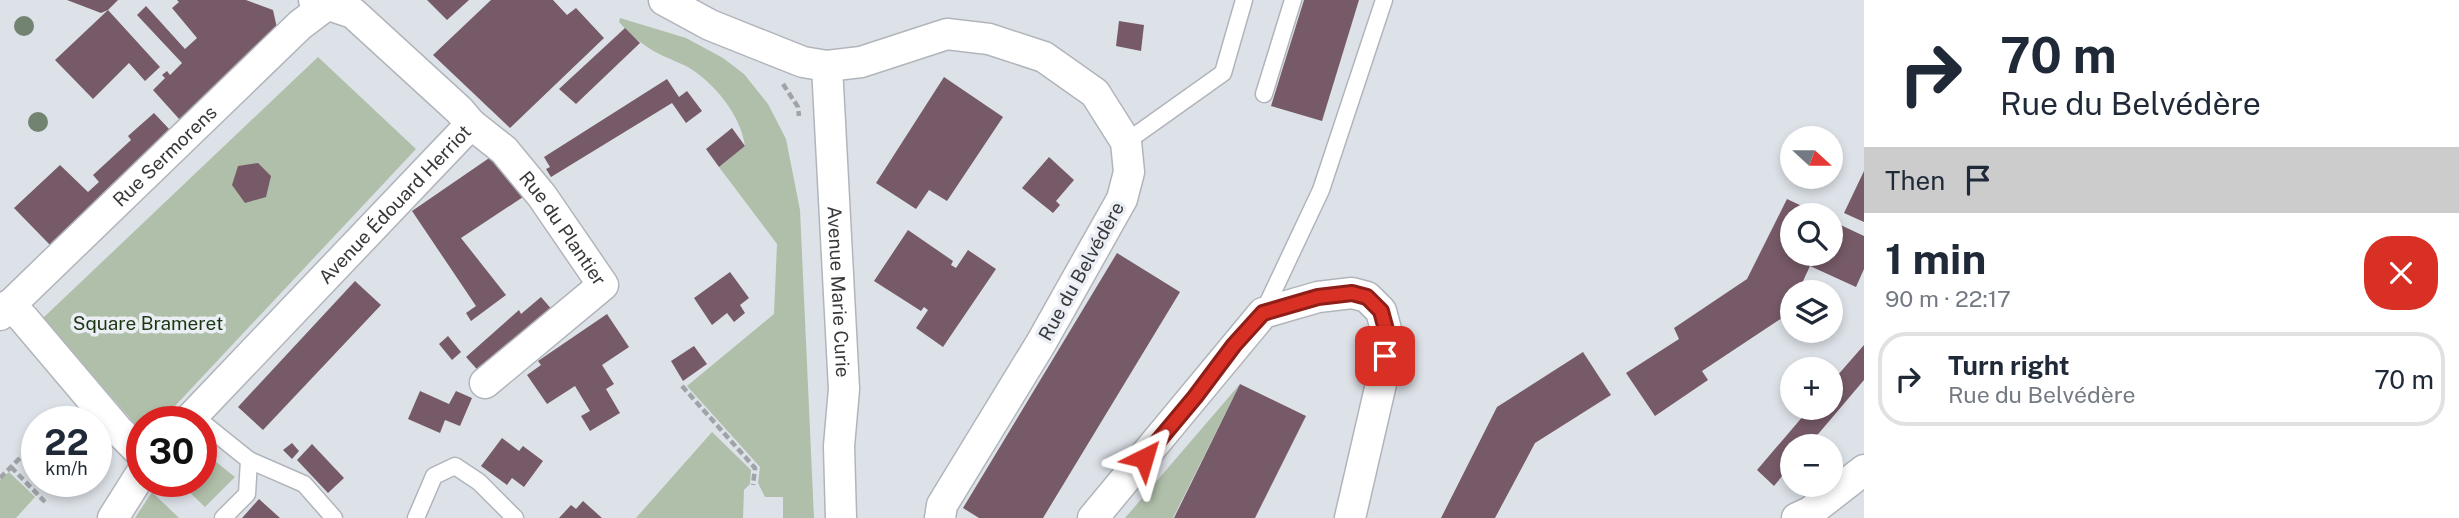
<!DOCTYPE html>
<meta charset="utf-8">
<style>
:root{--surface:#fff;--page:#f6f6f7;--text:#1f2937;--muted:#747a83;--line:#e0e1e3}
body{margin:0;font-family:"Public Sans",sans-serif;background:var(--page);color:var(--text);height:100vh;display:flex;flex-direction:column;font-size:26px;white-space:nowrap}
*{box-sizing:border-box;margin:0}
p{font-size:23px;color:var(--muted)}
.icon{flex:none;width:38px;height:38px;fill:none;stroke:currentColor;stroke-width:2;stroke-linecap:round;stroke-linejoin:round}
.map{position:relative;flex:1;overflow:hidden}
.sheet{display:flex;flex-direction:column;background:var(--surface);width:595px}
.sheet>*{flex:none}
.banner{background:#fff;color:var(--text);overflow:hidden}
.needle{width:46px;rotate:111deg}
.controls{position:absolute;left:1780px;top:126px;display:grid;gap:14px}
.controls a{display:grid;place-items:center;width:63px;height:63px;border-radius:50%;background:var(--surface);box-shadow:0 4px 10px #0003;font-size:35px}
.speed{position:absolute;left:21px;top:406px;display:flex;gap:14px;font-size:35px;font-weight:700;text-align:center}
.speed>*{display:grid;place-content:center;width:91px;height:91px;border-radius:50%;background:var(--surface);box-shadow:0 4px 10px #0003;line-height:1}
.speed small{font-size:18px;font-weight:400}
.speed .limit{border:10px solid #d22;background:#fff;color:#111}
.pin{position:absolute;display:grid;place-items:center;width:60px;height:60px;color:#fff;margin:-30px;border-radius:14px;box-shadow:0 4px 10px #0006}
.me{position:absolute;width:77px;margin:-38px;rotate:40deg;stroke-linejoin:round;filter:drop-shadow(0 0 5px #0008)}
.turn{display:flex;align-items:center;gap:24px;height:147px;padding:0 21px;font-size:32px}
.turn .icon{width:91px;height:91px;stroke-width:2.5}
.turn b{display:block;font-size:49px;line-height:60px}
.then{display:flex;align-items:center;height:66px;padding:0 21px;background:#0003;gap:14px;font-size:26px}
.round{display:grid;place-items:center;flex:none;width:74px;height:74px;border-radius:28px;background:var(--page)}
.overview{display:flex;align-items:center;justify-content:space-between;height:119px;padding:0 21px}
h1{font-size:42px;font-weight:700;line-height:52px}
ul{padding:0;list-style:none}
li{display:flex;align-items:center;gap:21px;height:94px;margin:0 14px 10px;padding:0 7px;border:4px solid var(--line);border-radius:28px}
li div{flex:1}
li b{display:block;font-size:26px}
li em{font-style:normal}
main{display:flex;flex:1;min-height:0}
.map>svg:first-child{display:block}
.green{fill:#b0bfaa}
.building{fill:#765a67}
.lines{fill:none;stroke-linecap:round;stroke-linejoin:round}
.lane-casing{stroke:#b1b5bb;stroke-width:19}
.street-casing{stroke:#b1b5bb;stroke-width:33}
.path{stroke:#a0a4a8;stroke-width:4.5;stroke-dasharray:7 3.5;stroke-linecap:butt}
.lane{stroke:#fff;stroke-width:16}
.street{stroke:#fff;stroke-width:30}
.tree{fill:#728371}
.route-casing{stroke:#8d1f18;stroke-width:18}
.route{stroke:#d93025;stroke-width:12}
.labels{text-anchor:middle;stroke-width:7;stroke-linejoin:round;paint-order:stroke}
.street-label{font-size:19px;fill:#37393b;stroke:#ebeff5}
.park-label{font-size:19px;fill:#1b3610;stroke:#ebeff5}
</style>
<main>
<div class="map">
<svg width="1864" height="518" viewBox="0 0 1864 518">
<rect width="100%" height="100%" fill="#dde2e8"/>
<g class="green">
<path d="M 620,18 L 686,38 L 723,58 L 744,74 L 768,104 L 786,139 L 800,210 L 814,518 L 783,518 L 783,497 L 765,497 L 758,483 L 760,467 L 687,386 L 774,314 L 777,244 L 719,167 L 745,146 C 741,115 713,81 686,66 C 671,59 656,54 643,44 C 634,38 626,30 619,22 Z"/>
<path d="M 318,57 L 416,149 L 160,422 L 142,422 L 142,432 L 43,318 Z"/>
<path d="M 1240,384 L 1173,518 L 1125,518 Z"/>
<path d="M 712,432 L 751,470 L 750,484 L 744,490 L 743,518 L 636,518 Z"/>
<path d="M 211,458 L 235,477 L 205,507 L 182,485 L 186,481 L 201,481 L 201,467 Z"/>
<path d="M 9,472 L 35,497 L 16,518 L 0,518 L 0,480 Z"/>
<path d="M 152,492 L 179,518 L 135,518 Z"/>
</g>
<g class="building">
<path d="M 67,0 L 118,0 L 108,10 L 101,13 Z"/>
<path d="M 177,0 L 246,0 L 273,10 L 277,28 L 180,120 L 153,90 L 165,78 L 162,75 L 167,71 L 170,75 L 182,63 L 137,15 L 146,6 L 185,49 L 197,38 L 172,8 L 179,2 Z"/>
<path d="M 427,0 L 469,0 L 447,20 Z"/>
<path d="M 491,0 L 553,0 L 567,15 L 576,8 L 604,38 L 510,128 L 433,55 Z"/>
<path d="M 1304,0 L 1359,0 L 1322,121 L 1271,106 Z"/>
<path d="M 108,10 L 160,67 L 145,81 L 129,63 L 93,99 L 55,60 Z"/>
<path d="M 1119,21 L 1144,25 L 1141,51 L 1116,46 Z"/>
<path d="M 625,28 L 640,43 L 576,104 L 559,89 Z"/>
<path d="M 944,77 L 1003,117 L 947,201 L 929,190 L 916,209 L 876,183 Z"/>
<path d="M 667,79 L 679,97 L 687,91 L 702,111 L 686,123 L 672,103 L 551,177 L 546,169 L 550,167 L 544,157 Z"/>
<path d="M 154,113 L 170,130 L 50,245 L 14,208 L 60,165 L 88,192 L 99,182 L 93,175 L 131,140 L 128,136 Z"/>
<path d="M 732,128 L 745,146 L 719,167 L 706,149 Z"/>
<path d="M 495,154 L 526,195 L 461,238 L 506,295 L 471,321 L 466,313 L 476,306 L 412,211 Z"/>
<path d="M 1049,157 L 1074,180 L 1056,201 L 1060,205 L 1053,213 L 1022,188 Z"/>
<path d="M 258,163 L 271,176 L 266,197 L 245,203 L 232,185 L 238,166 Z"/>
<path d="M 1864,171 L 1864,222 L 1844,213 Z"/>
<path d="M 1787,199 L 1821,215 L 1792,215 L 1792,254 L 1830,254 L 1830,220 L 1864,236 L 1864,269 L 1856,287 L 1810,266 L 1798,292 L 1792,292 L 1792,306 L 1788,314 L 1702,371 L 1708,380 L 1655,416 L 1626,373 L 1679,339 L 1674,328 L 1747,279 Z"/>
<path d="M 908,230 L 953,261 L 951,265 L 956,268 L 968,250 L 996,269 L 943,347 L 916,328 L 928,310 L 924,307 L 921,311 L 874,281 Z"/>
<path d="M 1117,253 L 1180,292 L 1043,518 L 979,518 L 963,508 Z"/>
<path d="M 730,272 L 749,298 L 740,305 L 745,313 L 734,322 L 727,313 L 712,325 L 694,298 Z"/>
<path d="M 355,281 L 381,305 L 263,430 L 238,407 Z"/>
<path d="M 541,297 L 554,312 L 483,376 L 466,357 L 519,310 L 521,314 Z"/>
<path d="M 607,314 L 629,347 L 602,365 L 614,384 L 606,389 L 620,413 L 590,431 L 581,416 L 590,411 L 575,386 L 547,404 L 527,375 L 541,365 L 538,361 Z"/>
<path d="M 448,336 L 461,352 L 452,360 L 439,344 Z"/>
<path d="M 1864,345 L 1864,380 L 1808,446 L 1792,446 L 1792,464 L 1774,486 L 1757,470 L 1810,408 L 1830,408 L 1830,384 Z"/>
<path d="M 694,346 L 707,364 L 683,381 L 671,361 Z"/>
<path d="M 1583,352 L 1611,395 L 1535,443 L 1495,518 L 1441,518 L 1497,407 Z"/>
<path d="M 1240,384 L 1306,416 L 1255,518 L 1174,518 Z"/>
<path d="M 420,391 L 449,404 L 456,391 L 472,398 L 460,426 L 445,420 L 440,433 L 408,419 Z"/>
<path d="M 502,438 L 519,451 L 523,446 L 543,461 L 524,487 L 512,478 L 507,485 L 481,466 Z"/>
<path d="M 292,443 L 299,451 L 292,459 L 283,450 Z"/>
<path d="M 312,444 L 344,478 L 328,493 L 297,460 Z"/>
<path d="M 259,499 L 280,518 L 242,518 Z"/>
<path d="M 583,501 L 602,518 L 559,518 L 571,505 L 576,509 Z"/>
</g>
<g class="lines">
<g class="lane-casing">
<g id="lane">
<path d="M 1264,94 L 1293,0"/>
<path d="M 1126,142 L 1223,73 L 1244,0"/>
<path d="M 1263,313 L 1321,190 L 1384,0"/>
<path d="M 193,415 L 249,460 L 247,494 L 223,518"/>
<path d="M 249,460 L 304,484 L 334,518"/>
<path d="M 416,518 L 434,476 L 455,466 L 479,482 L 515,518"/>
</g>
</g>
<g class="street-casing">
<g id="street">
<path d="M 664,0 L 710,25 L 745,39 L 803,62 L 827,66 L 861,62 L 947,34 L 989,39 L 1044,57 L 1095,93 L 1126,142 L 1129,172 L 1122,199 L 1041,343 L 942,505 L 940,518"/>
<path id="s1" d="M 827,66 L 844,389 L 839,446 L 841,518"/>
<path id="s2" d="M 471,124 L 504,150 L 542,196 L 603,285 L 485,383"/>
<path d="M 9,305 L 23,318 L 117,429 L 142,454"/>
<path id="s3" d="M 0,315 L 300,25 L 333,0"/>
<path id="s4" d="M 187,422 L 471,124 L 459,110 L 353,13 L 314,0"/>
<path d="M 113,518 L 142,472"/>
<path d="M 1093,518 L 1263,313 L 1318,297 L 1352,293 L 1367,297 L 1381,311 L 1388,337 L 1383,375 L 1350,518"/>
<path d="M 1797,518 L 1810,512 L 1864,470"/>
</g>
</g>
<g class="path">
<path d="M 783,84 L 798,107 L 799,116"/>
<path d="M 682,386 L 755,468 L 753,485"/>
<path d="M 11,467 L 45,502"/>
<path d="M 0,478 L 37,441"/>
</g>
<use href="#lane" class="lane"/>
<use href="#street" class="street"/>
</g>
<g class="tree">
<circle cx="24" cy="26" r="10"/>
<circle cx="38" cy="122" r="10"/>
</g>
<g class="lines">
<g class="route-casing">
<path id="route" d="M 1144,458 L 1195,397 L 1234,345 L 1263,313 L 1318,297 L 1352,293 L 1367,297 L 1381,311 L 1388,337 L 1385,356"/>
</g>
<use href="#route" class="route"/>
</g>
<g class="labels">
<g class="street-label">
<text dy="7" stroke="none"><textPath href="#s3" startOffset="229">Rue Sermorens</textPath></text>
<text dy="7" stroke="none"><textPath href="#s4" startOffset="301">Avenue Édouard Herriot</textPath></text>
<text dy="7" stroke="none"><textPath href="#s2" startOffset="140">Rue du Plantier</textPath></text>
<text transform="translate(1081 271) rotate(-61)" y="7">Rue du Belvédère</text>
<text dy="7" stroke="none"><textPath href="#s1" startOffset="226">Avenue Marie Curie</textPath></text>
</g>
<g class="park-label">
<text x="148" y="330">Square Brameret</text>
</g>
</g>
</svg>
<div class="controls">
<a><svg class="needle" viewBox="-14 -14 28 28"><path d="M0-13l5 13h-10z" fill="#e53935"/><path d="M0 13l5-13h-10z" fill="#747a83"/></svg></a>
<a><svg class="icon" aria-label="search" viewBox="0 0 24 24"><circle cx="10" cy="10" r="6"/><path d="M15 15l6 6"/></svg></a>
<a><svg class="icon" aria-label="layers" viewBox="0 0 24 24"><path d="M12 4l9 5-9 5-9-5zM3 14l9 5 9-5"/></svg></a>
<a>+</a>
<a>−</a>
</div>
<div class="speed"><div>22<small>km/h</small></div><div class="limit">30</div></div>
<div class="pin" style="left:1385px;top:356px;background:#d93025"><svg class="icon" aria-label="arrive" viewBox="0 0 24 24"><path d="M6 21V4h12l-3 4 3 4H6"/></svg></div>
<svg class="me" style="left:1144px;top:458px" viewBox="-20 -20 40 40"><path d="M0-17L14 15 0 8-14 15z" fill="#d93025" stroke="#fff" stroke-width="4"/></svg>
</div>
<section class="sheet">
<div class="banner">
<div class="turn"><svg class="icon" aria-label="right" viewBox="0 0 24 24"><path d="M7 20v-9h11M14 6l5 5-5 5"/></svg><div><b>70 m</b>Rue du Belvédère</div></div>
<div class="then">Then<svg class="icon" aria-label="arrive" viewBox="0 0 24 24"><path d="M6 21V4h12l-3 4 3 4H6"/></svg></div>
</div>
<div class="overview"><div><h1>1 min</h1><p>90 m · 22:17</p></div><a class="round" style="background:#d93025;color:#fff"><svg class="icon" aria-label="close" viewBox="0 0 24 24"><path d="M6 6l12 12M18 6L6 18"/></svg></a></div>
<ul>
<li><svg class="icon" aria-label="right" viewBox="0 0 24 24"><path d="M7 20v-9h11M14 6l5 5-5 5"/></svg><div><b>Turn right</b><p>Rue du Belvédère</p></div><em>70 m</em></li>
</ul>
</section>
</main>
